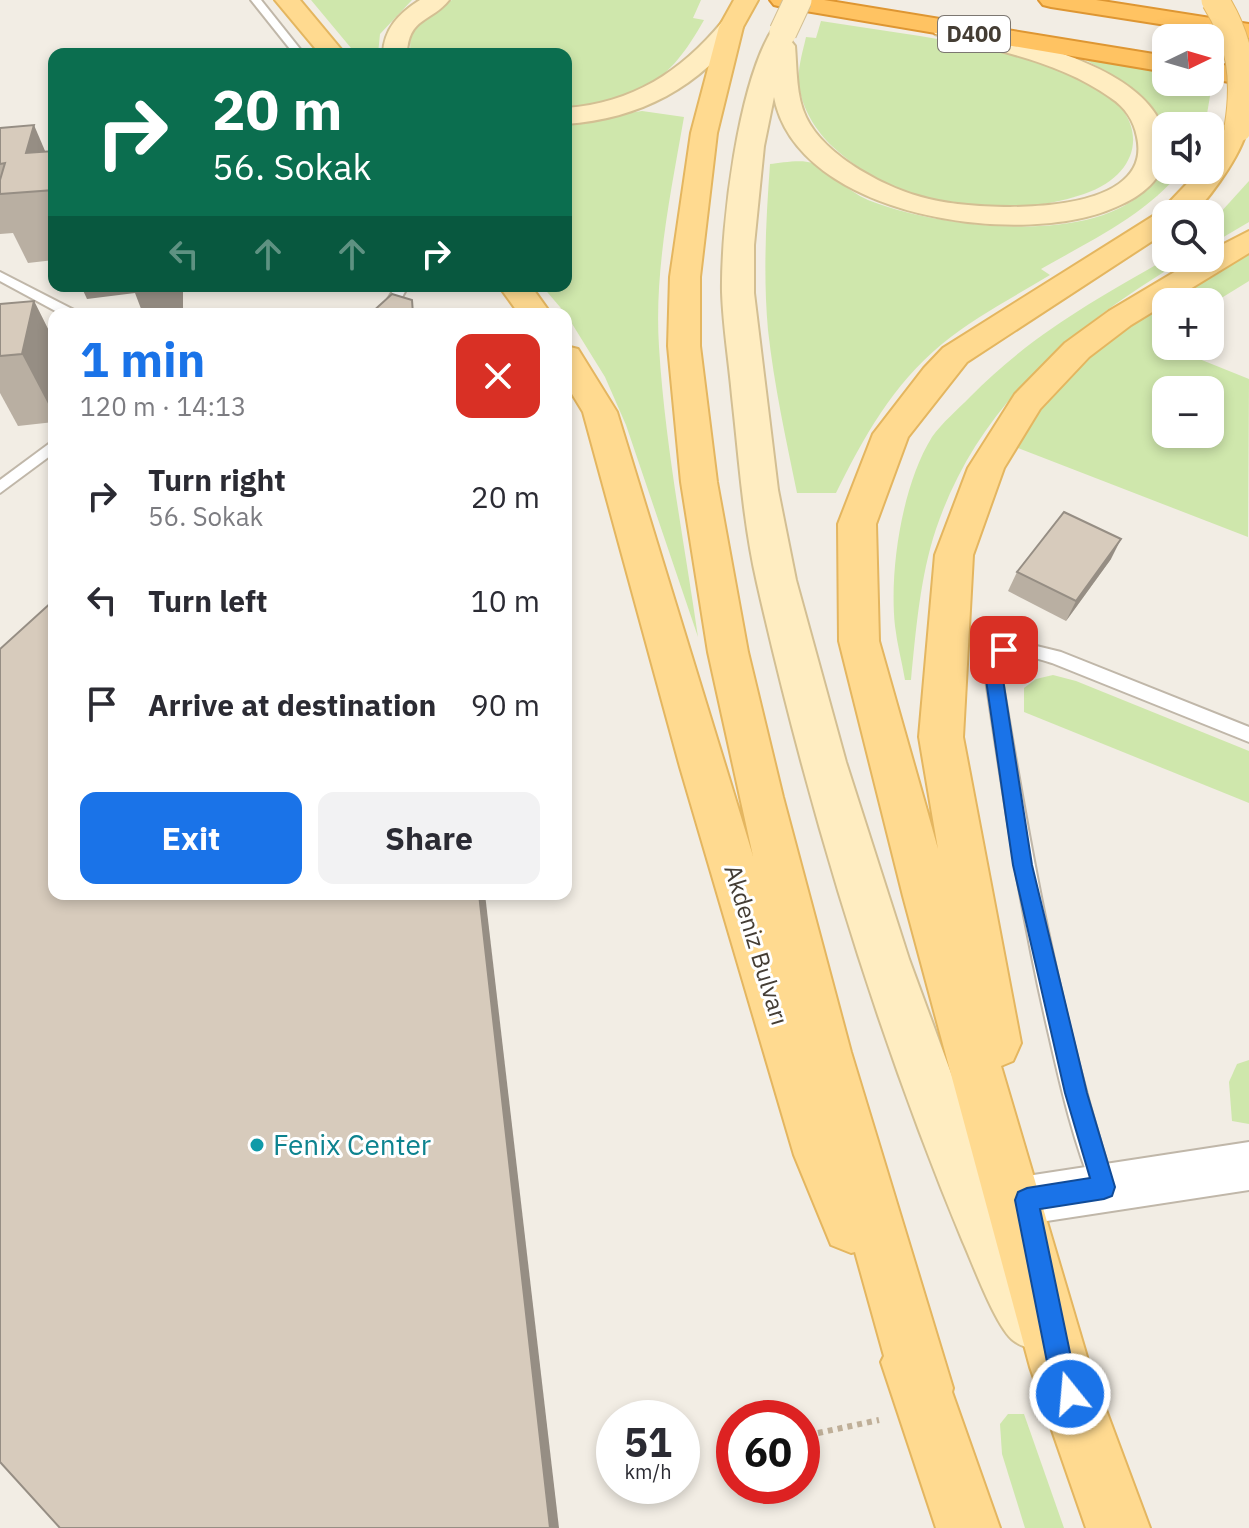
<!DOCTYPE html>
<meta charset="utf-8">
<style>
:root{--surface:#fff;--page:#f2f2f3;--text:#2b2b33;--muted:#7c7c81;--accent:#1a73e8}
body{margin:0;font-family:"IBM Plex Sans",sans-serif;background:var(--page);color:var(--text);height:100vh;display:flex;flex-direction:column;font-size:30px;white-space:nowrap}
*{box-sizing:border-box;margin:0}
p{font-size:26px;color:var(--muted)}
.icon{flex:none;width:44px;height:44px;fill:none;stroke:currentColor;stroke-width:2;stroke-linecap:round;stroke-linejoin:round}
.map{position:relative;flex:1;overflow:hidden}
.side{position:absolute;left:48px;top:308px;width:524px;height:592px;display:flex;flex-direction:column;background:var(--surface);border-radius:16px;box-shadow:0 4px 12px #0003}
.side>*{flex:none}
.banner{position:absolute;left:48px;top:48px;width:524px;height:244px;border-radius:16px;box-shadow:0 4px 12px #0003;background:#0b6e4f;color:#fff;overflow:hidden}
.needle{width:52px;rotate:85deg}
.fabs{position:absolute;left:1152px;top:24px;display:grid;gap:16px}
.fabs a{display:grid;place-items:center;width:72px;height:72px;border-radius:16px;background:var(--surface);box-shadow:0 4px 12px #0003;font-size:40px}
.speed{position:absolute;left:596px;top:1400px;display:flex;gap:16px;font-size:40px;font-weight:700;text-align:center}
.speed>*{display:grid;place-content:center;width:104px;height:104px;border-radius:50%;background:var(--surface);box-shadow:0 4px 12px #0003;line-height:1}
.speed small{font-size:20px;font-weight:400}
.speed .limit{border:12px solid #d22;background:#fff;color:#111}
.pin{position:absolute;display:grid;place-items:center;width:68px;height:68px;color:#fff;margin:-34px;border-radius:16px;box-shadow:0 4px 12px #0006}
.me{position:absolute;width:88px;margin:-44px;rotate:343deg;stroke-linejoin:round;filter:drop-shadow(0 0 6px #0008)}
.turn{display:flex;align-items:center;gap:28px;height:168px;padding:0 32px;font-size:36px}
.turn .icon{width:104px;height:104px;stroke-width:2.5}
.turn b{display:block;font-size:56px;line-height:68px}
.lanes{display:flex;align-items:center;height:76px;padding:0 32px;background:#0003;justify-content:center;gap:40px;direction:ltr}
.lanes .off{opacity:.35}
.round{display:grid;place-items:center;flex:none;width:84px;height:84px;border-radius:16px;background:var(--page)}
.headline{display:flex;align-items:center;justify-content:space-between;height:136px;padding:0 32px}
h1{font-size:48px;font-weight:700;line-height:60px;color:var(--accent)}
.button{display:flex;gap:16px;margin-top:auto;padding:16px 32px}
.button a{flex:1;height:92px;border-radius:16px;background:var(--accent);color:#fff;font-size:32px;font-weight:700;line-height:92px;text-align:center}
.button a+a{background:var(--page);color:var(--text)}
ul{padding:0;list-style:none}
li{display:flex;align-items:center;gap:24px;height:104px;padding:0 32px}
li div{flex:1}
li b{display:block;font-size:30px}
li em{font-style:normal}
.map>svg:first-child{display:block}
.green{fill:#cfe7ac;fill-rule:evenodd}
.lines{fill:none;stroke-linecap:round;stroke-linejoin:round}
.lane-casing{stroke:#c0b7a9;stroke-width:4}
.street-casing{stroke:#c0b7a9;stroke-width:4}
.secondary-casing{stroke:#d3bf93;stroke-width:4}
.primary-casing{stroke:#e4b660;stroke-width:4}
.highway-casing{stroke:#de9632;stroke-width:4}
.path{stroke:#bfaf98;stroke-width:6;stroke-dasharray:5 5;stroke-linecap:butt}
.lane{fill:#fff;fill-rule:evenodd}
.street{fill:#fff;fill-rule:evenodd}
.secondary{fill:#ffedc1;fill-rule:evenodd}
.primary{fill:#ffda90;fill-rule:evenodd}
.highway{fill:#ffc362;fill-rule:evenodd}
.secondary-bridge-casing{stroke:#d3bf93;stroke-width:29;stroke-linecap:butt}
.primary-bridge-casing{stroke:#e4b660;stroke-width:29;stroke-linecap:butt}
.secondary-bridge{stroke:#ffedc1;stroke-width:27}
.primary-bridge{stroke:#ffda90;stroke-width:27}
.wall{fill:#b9afa2}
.shaded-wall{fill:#968e84}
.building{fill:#d7cbbc;stroke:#968e84;stroke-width:2}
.route{fill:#1a73e8;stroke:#114b97;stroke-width:2}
.culture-dot{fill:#0f9aa8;stroke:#fff;stroke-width:3}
.labels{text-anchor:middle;stroke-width:6;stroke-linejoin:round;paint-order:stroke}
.shield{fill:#fff;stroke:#7c7771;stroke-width:2}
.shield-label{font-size:22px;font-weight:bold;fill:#443d34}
.street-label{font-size:24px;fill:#443d34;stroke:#fff}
.near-culture-label{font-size:28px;fill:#0d838f;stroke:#fff;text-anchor:start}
</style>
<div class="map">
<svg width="1249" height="1528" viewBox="0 0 1249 1528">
<rect width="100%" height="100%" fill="#f2ede4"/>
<g class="green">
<path d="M 311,0 L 412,0 L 380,34 L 378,54 L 356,54 Z"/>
<path d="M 452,0 L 701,0 L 693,18 L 704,20 C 669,83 638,102 566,107 L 566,54 L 411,54 C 405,28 431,10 452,0 Z"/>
<path d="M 821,21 C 912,36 1009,43 1092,85 C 1150,115 1146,173 1084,194 C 1001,222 897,207 833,147 C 816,131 802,109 799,85 C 797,69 803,51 806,37 L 816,38 Z"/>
<path d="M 1080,57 L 1166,71 L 1166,82 L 1210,82 L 1210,78 L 1213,78 L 1205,126 L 1166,126 L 1166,170 L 1182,170 C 1146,215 1090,241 1041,269 L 1050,275 C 1014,297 975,317 942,344 C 893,384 863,438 836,493 L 797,493 C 786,439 774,385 768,330 C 763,275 766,219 770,164 C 781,163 801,159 812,163 C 832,173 847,191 868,200 C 934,227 1095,248 1148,187 C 1164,169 1173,145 1160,121 C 1144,90 1109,73 1080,57 Z"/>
<path d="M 642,111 L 684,117 C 671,192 654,270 659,347 C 665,444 684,541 698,637 L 626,425 L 605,377 L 566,314 L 542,286 L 566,286 L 566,123 Z"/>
<path d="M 1249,181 L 1249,222 L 1210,245 L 1210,224 Z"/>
<path d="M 1249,250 L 1249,281 L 1210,305 L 1210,302 L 1166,302 L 1166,331 L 1152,340 L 1249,379 L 1248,537 L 1010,445 C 1018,431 1025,415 1035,403 C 1092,334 1173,294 1249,250 ZM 1166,390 L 1210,390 L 1210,434 L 1166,434 Z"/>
<path d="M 1168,258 L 1187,258 C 1076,324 979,402 936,529 C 920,577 916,630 911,680 L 905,680 C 902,662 897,644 895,626 C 889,571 902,485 932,437 C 942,423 957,410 970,397 C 1031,335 1093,301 1168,258 Z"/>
<path d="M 1053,675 L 1076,681 L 1249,751 L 1249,803 L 1024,712 L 1024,688 L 1036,679 Z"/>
<path d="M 1249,1060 L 1249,1124 L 1232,1121 L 1229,1082 L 1237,1064 Z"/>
<path d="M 1008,1414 L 1024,1414 L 1064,1528 L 1025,1528 L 1002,1454 L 1000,1424 Z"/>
</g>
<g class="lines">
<g class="lane-casing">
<g id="lane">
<path d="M 251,0 L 261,0 L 304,54 L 294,54 Z"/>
<path d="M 0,272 L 76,311 L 78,314 L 61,314 L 0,281 Z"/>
<path d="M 396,286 L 408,286 L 393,314 L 379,314 Z"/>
<path d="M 54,440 L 54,453 L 0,493 L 0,480 Z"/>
<path d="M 1020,642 L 1061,652 L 1249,727 L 1249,742 L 1052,663 C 1031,657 1005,645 1001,673 C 1030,847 1060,1018 1114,1186 L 1111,1194 L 1103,1197 L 1095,1194 C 1074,1144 1061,1088 1049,1035 C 1021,916 1003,794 985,673 C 988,650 998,644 1020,642 Z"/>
</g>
</g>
<g class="street-casing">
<path id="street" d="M 1249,1142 L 1249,1190 L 1027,1224 L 1010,1217 L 1003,1200 L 1010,1183 L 1027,1176 Z"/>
</g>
<g class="secondary-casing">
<g id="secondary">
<path d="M 420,0 L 449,0 C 432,22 408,17 407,54 L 383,54 C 384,29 399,13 420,0 Z"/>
<path d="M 731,20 L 740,22 L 743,27 C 701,87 639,119 566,124 L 566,108 C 632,103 681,72 722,22 Z"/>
<path d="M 944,22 C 1006,37 1169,66 1166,151 C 1165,179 1140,197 1116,207 C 1023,249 797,218 774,97 L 764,146 L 754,245 L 754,293 L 778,490 L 796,580 L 846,762 L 909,959 L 977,1144 L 1026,1255 L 1054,1299 L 1063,1320 L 1054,1341 L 1033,1350 C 1027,1347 1019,1345 1014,1341 C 996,1328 973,1264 963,1242 C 875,1030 808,807 757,583 C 743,522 739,458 732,396 C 729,362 723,326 722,292 C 721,226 738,81 774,27 L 792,27 L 795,32 L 791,41 L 795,46 C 797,70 796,96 806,117 C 825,157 889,190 929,199 C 976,211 1156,221 1137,137 C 1134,121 1125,107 1111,98 C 1060,61 994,50 935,34 L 932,29 L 935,24 Z"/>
</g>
</g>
<g class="primary-casing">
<g id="primary">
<path d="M 275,0 L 300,0 L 345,54 L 320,54 Z"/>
<path d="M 734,0 L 758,0 L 743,27 L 717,133 L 700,277 L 700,346 L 717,482 L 748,652 L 783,797 L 851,1052 L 953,1388 L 952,1392 L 1000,1528 L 936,1528 L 881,1362 L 884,1356 L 855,1252 L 851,1253 L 831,1245 L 794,1155 L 680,767 L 583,412 L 566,384 L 566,346 L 578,349 L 617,412 L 753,856 L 708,652 L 681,482 L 668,346 L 670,277 L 691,133 L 719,27 Z"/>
<path d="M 1238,120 L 1247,122 C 1249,145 1211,196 1195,212 L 1166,214 L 1166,232 L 967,362 L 908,437 L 876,524 L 879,641 L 938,849 L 919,737 L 935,555 L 968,468 L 1015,394 L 1065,343 L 1109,311 L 1198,258 L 1210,258 L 1210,251 L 1249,231 L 1249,253 L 1131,325 L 1089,357 L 1040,409 L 1004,468 L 973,555 L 963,737 L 1021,1043 L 1013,1061 L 1001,1066 L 1090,1367 L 1150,1528 L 1086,1528 L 1030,1367 L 903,896 L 839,641 L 838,524 L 873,434 L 924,368 L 943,348 L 1161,211 L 1200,170 L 1210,170 L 1210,154 L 1229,122 Z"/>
<path d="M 499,286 L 531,286 L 551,314 L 519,314 Z"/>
</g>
</g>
<g class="highway-casing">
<g id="highway">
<path d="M 770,0 L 824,0 L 1166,56 L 1166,72 L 782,7 L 774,5 Z"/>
<path d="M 1039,0 L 1096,0 L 1249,24 L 1249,38 L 1051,7 L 1043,5 Z"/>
<path d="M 1210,63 L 1249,69 L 1249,85 L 1210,79 Z"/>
</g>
</g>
<path class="path" d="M 818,1433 L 879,1420"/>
<use href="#lane" class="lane"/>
<use href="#street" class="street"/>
<use href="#secondary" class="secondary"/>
<use href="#primary" class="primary"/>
<use href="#highway" class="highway"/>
<g class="secondary-bridge-casing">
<path id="secondary-bridge" d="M 783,32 L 798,0"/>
</g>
<g class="primary-bridge-casing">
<path id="primary-bridge" d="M 1215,0 C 1241,41 1246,80 1238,128"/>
</g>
<use href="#secondary-bridge" class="secondary-bridge"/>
<use href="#primary-bridge" class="primary-bridge"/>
</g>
<g class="wall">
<path d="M 0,128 L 46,152 L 54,151 L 54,260 L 28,263 L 13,233 L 0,234 Z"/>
<path d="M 34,301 L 54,341 L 54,422 L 18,426 L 0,393 L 0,304 Z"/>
<path d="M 1111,559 L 1066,621 L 1008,591 L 1017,572 Z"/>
</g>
<g class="shaded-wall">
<path d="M 34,125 L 54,172 L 26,153 Z"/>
<path d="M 81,286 L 183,286 L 183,314 L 143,314 L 135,293 L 87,299 Z"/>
<path d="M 34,301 L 54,341 L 54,415 L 22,354 Z"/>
<path d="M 1121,539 L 1111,559 L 1066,621 L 1076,601 Z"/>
<path d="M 479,894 L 485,894 L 559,1528 L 550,1528 Z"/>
</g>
<g class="building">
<path d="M 34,125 L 26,153 L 54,151 L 54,190 L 0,194 L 0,180 L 5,163 L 0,164 L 0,128 Z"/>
<path d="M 392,294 L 412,300 L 413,314 L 370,314 Z"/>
<path d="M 34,301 L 22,354 L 0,356 L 0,304 Z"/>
<path d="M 1064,512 L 1121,539 L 1076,601 L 1017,572 Z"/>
<path d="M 54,600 L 54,894 L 479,894 L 550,1528 L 60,1528 L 0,1462 L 0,649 Z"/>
</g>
<path class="route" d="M 1004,644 L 1012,650 L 1003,661 L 1002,673 L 1032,865 L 1087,1093 L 1115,1187 L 1112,1196 L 1104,1199 L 1040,1209 L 1073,1367 L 1082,1394 L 1079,1403 L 1070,1406 L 1061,1403 L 1048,1367 L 1015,1200 L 1018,1192 L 1027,1188 L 1090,1178 L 1065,1093 L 1013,865 L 985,673 L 989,654 Z"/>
<circle class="culture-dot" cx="257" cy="1145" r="8"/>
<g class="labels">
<rect class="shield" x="938" y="16" width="72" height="36" rx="6"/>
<g class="shield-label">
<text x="974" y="42">D400</text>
</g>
<g class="street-label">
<text transform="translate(756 945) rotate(73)" y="8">Akdeniz Bulvarı</text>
</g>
<g class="near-culture-label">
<text x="273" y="1155">Fenix Center</text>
</g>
</g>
</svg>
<div class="fabs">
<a><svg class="needle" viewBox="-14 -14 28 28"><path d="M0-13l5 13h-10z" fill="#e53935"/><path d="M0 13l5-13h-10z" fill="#7c7c81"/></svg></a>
<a><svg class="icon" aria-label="sound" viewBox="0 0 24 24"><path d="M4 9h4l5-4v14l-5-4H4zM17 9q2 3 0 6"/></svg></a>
<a><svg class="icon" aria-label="search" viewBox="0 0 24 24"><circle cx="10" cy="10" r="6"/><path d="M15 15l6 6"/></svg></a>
<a>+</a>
<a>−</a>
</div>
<div class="speed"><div>51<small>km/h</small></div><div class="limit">60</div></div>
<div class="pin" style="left:1004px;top:650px;background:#d93025"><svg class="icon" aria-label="arrive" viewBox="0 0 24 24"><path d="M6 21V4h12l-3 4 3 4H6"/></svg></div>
<svg class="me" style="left:1070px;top:1394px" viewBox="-20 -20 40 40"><circle r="17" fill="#1a73e8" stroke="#fff" stroke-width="3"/><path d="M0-11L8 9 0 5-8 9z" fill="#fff"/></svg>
<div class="banner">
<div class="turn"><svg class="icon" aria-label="right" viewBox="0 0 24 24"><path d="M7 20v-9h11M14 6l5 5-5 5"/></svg><div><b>20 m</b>56. Sokak</div></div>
<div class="lanes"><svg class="icon off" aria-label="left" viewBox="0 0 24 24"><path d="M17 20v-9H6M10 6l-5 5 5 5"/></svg><svg class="icon off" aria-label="ahead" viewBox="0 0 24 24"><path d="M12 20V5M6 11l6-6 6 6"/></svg><svg class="icon off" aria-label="ahead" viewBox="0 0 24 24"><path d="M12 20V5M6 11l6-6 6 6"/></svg><svg class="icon" aria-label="right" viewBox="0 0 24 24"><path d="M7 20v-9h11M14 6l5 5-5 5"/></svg></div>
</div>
<section class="side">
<div class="headline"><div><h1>1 min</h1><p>120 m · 14:13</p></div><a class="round" style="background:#d93025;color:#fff"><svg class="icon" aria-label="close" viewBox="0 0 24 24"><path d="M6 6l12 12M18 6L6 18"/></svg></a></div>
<ul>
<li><svg class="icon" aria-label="right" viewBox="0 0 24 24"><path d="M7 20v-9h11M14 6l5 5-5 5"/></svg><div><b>Turn right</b><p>56. Sokak</p></div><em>20 m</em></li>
<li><svg class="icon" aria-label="left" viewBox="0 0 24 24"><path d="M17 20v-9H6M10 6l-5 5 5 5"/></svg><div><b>Turn left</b></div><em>10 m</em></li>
<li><svg class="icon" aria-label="arrive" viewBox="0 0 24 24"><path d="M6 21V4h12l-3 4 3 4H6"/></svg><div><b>Arrive at destination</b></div><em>90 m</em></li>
</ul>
<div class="button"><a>Exit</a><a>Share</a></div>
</section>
</div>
